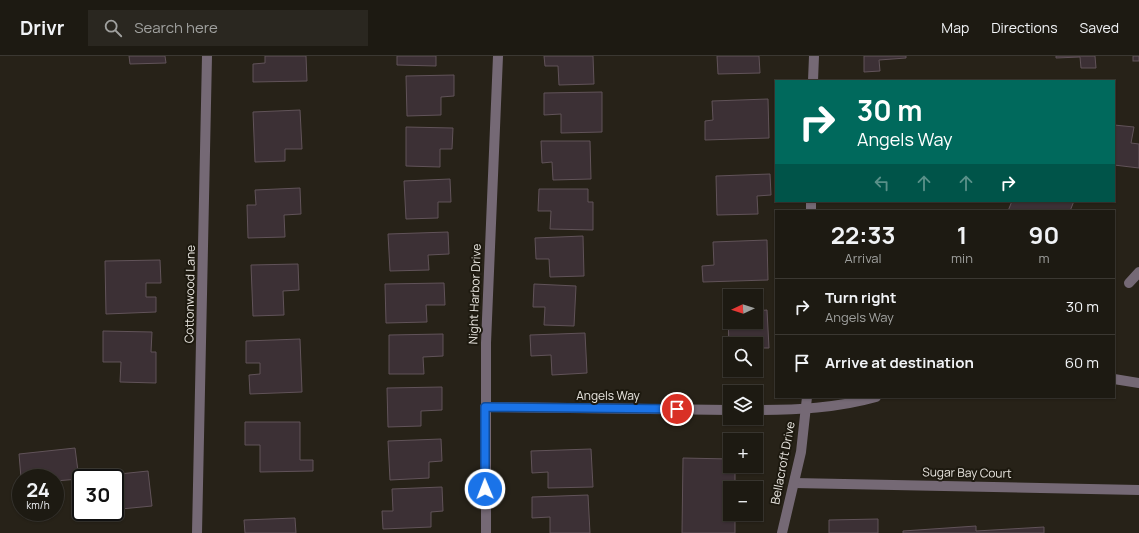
<!DOCTYPE html>
<meta charset="utf-8">
<style>
:root{--surface:#1d1a12;--page:#2a2720;--text:#f1f3f6;--muted:#a0a19f;--line:#3b3832}
body{margin:0;font-family:Manrope,sans-serif;background:var(--page);color:var(--text);height:100vh;display:flex;flex-direction:column;font-size:15px;white-space:nowrap}
*{box-sizing:border-box;margin:0}
p{font-size:13px;color:var(--muted)}
.icon{flex:none;width:22px;height:22px;fill:none;stroke:currentColor;stroke-width:2;stroke-linecap:round;stroke-linejoin:round}
.map{position:relative;flex:1;overflow:hidden}
.drawer{position:absolute;left:775px;top:154px;width:340px;height:188px;display:flex;flex-direction:column;background:var(--surface);border-radius:0px;box-shadow:0 1px 3px #0004,0 0 0 1px var(--line)}
.drawer>*{flex:none}
.banner{position:absolute;left:775px;top:24px;width:340px;height:122px;border-radius:0px;box-shadow:0 1px 3px #0004,0 0 0 1px var(--line);background:#00695c;color:#fff;overflow:hidden}
.needle{width:26px;rotate:266deg}
.controls{position:absolute;left:723px;top:233px;display:grid;gap:8px}
.controls a{display:grid;place-items:center;width:40px;height:40px;border-radius:0px;background:var(--surface);box-shadow:0 1px 3px #0004,0 0 0 1px var(--line);font-size:20px}
.speed{position:absolute;left:12px;top:413px;display:flex;gap:8px;font-size:20px;font-weight:700;text-align:center}
.speed>*{display:grid;place-content:center;width:52px;height:52px;border-radius:50%;background:var(--surface);box-shadow:0 1px 3px #0004,0 0 0 1px var(--line);line-height:1}
.speed small{font-size:10px;font-weight:400}
.speed .limit{border:2px solid #111;border-radius:6px;background:#fff;color:#111}
.pin{position:absolute;display:grid;place-items:center;width:34px;height:34px;color:#fff;margin:-17px;border:2px solid #fff;border-radius:50%;box-shadow:0 1px 4px #0007}
.me{position:absolute;width:44px;margin:-22px;rotate:359deg;stroke-linejoin:round;filter:drop-shadow(0 0 3px #0008)}
.turn{display:flex;align-items:center;gap:14px;height:84px;padding:0 16px;font-size:18px}
.turn .icon{width:52px;height:52px;stroke-width:2.5}
.turn b{display:block;font-size:28px;line-height:34px}
.lanes{display:flex;align-items:center;height:38px;padding:0 16px;background:#0003;justify-content:center;gap:20px;direction:ltr}
.lanes .off{opacity:.35}
.eta{display:flex;justify-content:space-evenly;align-items:center;height:68px;text-align:center}
.eta b{font-size:24px;font-weight:700;line-height:28px}
ul{padding:0;list-style:none}
li{display:flex;align-items:center;gap:12px;height:56px;padding:0 16px;border-top:1px solid var(--line)}
li div{flex:1}
li b{display:block;font-size:15px}
li em{font-style:normal}
header{display:flex;align-items:center;gap:24px;box-sizing:border-box;height:56px;padding:0 20px;background:var(--surface);border-bottom:1px solid var(--line)}
header strong{font-size:19px}
nav{display:flex;gap:22px;margin-inline-start:auto;font-size:14px}
.search{width:280px;height:36px;background:var(--page);display:flex;align-items:center;gap:10px;box-sizing:border-box;padding:0 14px;border-radius:0px;color:var(--muted);font-size:15px}
.map>svg:first-child{display:block}
.building{fill:#3c3035;stroke:#615359}
.lines{fill:none;stroke-linecap:round;stroke-linejoin:round}
.minor{stroke:#756975;stroke-width:10}
.route-casing{stroke:#114b97;stroke-width:10}
.route{stroke:#1a73e8;stroke-width:7}
.labels{text-anchor:middle;stroke-width:4;stroke-linejoin:round;paint-order:stroke}
.street-label{font-size:12px;fill:#e9e6e0;stroke:#1d190f}
</style>
<header>
<strong>Drivr</strong>
<div class="search"><svg class="icon" aria-label="search" viewBox="0 0 24 24"><circle cx="10" cy="10" r="6"/><path d="M15 15l6 6"/></svg>Search here</div>
<nav><a>Map</a><a>Directions</a><a>Saved</a></nav>
</header>
<div class="map">
<svg width="1139" height="477" viewBox="0 0 1139 477">
<rect width="100%" height="100%" fill="#272218"/>
<g class="building">
<path d="M 129,0 L 165,0 L 166,7 L 130,8 Z"/>
<path d="M 265,0 L 306,0 L 307,25 L 253,26 L 253,8 L 265,7 Z"/>
<path d="M 397,0 L 436,0 L 436,10 L 397,9 Z"/>
<path d="M 544,0 L 593,0 L 594,28 L 559,29 L 558,10 L 545,10 Z"/>
<path d="M 717,0 L 759,0 L 760,17 L 718,18 Z"/>
<path d="M 864,0 L 906,0 L 906,2 L 879,4 L 880,15 L 864,16 Z"/>
<path d="M 1056,0 L 1095,0 L 1096,12 L 1081,12 L 1080,1 L 1056,2 Z"/>
<rect x="1133" y="0" width="6" height="5"/>
<path d="M 454,19 L 454,40 L 441,41 L 441,59 L 407,60 L 406,20 Z"/>
<path d="M 602,36 L 602,76 L 561,77 L 561,58 L 544,59 L 544,37 Z"/>
<path d="M 768,43 L 769,82 L 705,84 L 705,65 L 713,64 L 712,45 Z"/>
<path d="M 300,54 L 302,93 L 285,93 L 285,105 L 255,106 L 253,56 Z"/>
<path d="M 1114,69 L 1134,71 L 1131,87 L 1139,88 L 1139,112 L 1114,109 Z"/>
<path d="M 406,71 L 453,72 L 452,93 L 440,93 L 440,111 L 406,110 Z"/>
<path d="M 541,85 L 590,85 L 591,123 L 553,124 L 552,106 L 542,107 Z"/>
<path d="M 770,118 L 771,139 L 757,140 L 758,158 L 717,159 L 716,120 Z"/>
<path d="M 450,123 L 451,146 L 438,146 L 438,162 L 406,163 L 404,125 Z"/>
<path d="M 300,132 L 301,158 L 284,159 L 285,181 L 248,182 L 247,149 L 256,149 L 255,134 Z"/>
<path d="M 539,133 L 588,133 L 588,146 L 593,146 L 593,174 L 550,173 L 551,155 L 538,155 Z"/>
<path d="M 892,145 L 929,145 L 929,146 Z"/>
<path d="M 1012,145 L 1074,145 L 1070,155 L 1008,155 Z"/>
<path d="M 448,176 L 449,198 L 428,199 L 429,214 L 390,215 L 388,178 Z"/>
<path d="M 583,180 L 584,220 L 550,221 L 549,203 L 536,203 L 535,182 Z"/>
<path d="M 767,184 L 768,224 L 703,226 L 702,210 L 714,209 L 713,186 Z"/>
<path d="M 160,204 L 161,227 L 146,227 L 146,241 L 156,241 L 156,256 L 106,258 L 105,205 Z"/>
<path d="M 298,208 L 299,234 L 283,235 L 284,259 L 253,260 L 251,209 Z"/>
<path d="M 444,227 L 445,249 L 426,249 L 427,266 L 386,267 L 385,228 Z"/>
<path d="M 534,228 L 576,230 L 574,270 L 544,269 L 545,251 L 533,251 Z"/>
<path d="M 767,254 L 769,292 L 756,292 L 756,288 L 730,288 L 729,293 L 728,256 L 730,256 L 730,266 L 756,266 L 756,255 Z"/>
<path d="M 103,275 L 152,276 L 151,296 L 156,296 L 156,327 L 120,326 L 121,306 L 103,306 Z"/>
<path d="M 585,277 L 587,317 L 552,319 L 551,299 L 531,300 L 530,279 Z"/>
<path d="M 443,278 L 443,300 L 423,301 L 424,318 L 389,318 L 389,279 Z"/>
<path d="M 300,283 L 302,336 L 250,338 L 249,319 L 260,318 L 260,307 L 246,307 L 246,285 Z"/>
<path d="M 442,331 L 442,354 L 421,355 L 421,370 L 388,371 L 387,332 Z"/>
<path d="M 245,366 L 300,366 L 300,404 L 313,404 L 313,415 L 260,416 L 260,389 L 245,389 Z"/>
<path d="M 441,383 L 442,405 L 429,406 L 429,422 L 390,424 L 388,385 Z"/>
<path d="M 75,392 L 79,423 L 55,425 L 55,422 L 21,422 L 19,398 Z"/>
<path d="M 591,393 L 593,431 L 548,432 L 548,416 L 532,417 L 531,395 Z"/>
<path d="M 683,402 L 730,403 L 730,410 L 735,410 L 735,432 L 730,432 L 730,458 L 735,458 L 735,477 L 682,477 Z"/>
<path d="M 148,415 L 152,450 L 121,453 L 120,441 L 115,441 L 115,422 L 100,422 L 100,420 Z"/>
<path d="M 442,431 L 443,455 L 431,456 L 431,471 L 383,473 L 382,455 L 393,455 L 392,433 Z"/>
<path d="M 588,439 L 590,477 L 550,477 L 550,461 L 532,462 L 532,441 Z"/>
<path d="M 295,462 L 296,477 L 245,477 L 244,464 Z"/>
<path d="M 878,463 L 878,477 L 829,477 L 829,464 Z"/>
<path d="M 976,470 L 976,475 L 1044,471 L 1044,477 L 903,477 L 903,475 Z"/>
</g>
<g class="lines">
<g class="minor">
<path d="M 813,25 L 814,0"/>
<path d="M 811,155 L 811,145"/>
<path d="M 1129,227 L 1139,216"/>
<path d="M 1114,323 L 1139,327"/>
<path d="M 485,351 L 730,354"/>
<path d="M 756,354 C 797,354 837,352 876,341"/>
<path d="M 794,427 L 1139,434"/>
<path d="M 197,477 L 207,0"/>
<path d="M 486,477 L 486,287 L 498,0"/>
<path d="M 782,477 L 801,396 L 807,341"/>
</g>
</g>
<g class="lines">
<g class="route-casing">
<path id="route" d="M 485,433 L 485,351 L 677,353"/>
</g>
<use href="#route" class="route"/>
</g>
<g class="labels">
<g class="street-label">
<text transform="translate(190 238) rotate(-89)" y="4">Cottonwood Lane</text>
<text transform="translate(475 238) rotate(-88)" y="4">Night Harbor Drive</text>
<text x="608" y="344">Angels Way</text>
<text transform="translate(783 407) rotate(-79)" y="4">Bellacroft Drive</text>
<text transform="translate(967 417) rotate(1)" y="4">Sugar Bay Court</text>
</g>
</g>
</svg>
<div class="controls">
<a><svg class="needle" viewBox="-14 -14 28 28"><path d="M0-13l5 13h-10z" fill="#e53935"/><path d="M0 13l5-13h-10z" fill="#a0a19f"/></svg></a>
<a><svg class="icon" aria-label="search" viewBox="0 0 24 24"><circle cx="10" cy="10" r="6"/><path d="M15 15l6 6"/></svg></a>
<a><svg class="icon" aria-label="layers" viewBox="0 0 24 24"><path d="M12 4l9 5-9 5-9-5zM3 14l9 5 9-5"/></svg></a>
<a>+</a>
<a>−</a>
</div>
<div class="speed"><div>24<small>km/h</small></div><div class="limit">30</div></div>
<div class="pin" style="left:677px;top:353px;background:#d93025"><svg class="icon" aria-label="arrive" viewBox="0 0 24 24"><path d="M6 21V4h12l-3 4 3 4H6"/></svg></div>
<svg class="me" style="left:485px;top:433px" viewBox="-20 -20 40 40"><circle r="17" fill="#1a73e8" stroke="#fff" stroke-width="3"/><path d="M0-11L8 9 0 5-8 9z" fill="#fff"/></svg>
<div class="banner">
<div class="turn"><svg class="icon" aria-label="right" viewBox="0 0 24 24"><path d="M7 20v-9h11M14 6l5 5-5 5"/></svg><div><b>30 m</b>Angels Way</div></div>
<div class="lanes"><svg class="icon off" aria-label="left" viewBox="0 0 24 24"><path d="M17 20v-9H6M10 6l-5 5 5 5"/></svg><svg class="icon off" aria-label="ahead" viewBox="0 0 24 24"><path d="M12 20V5M6 11l6-6 6 6"/></svg><svg class="icon off" aria-label="ahead" viewBox="0 0 24 24"><path d="M12 20V5M6 11l6-6 6 6"/></svg><svg class="icon" aria-label="right" viewBox="0 0 24 24"><path d="M7 20v-9h11M14 6l5 5-5 5"/></svg></div>
</div>
<section class="drawer">
<div class="eta">
<div><b>22:33</b><p>Arrival</p></div>
<div><b>1</b><p>min</p></div>
<div><b>90</b><p>m</p></div>
</div>
<ul>
<li><svg class="icon" aria-label="right" viewBox="0 0 24 24"><path d="M7 20v-9h11M14 6l5 5-5 5"/></svg><div><b>Turn right</b><p>Angels Way</p></div><em>30 m</em></li>
<li><svg class="icon" aria-label="arrive" viewBox="0 0 24 24"><path d="M6 21V4h12l-3 4 3 4H6"/></svg><div><b>Arrive at destination</b></div><em>60 m</em></li>
</ul>
</section>
</div>
